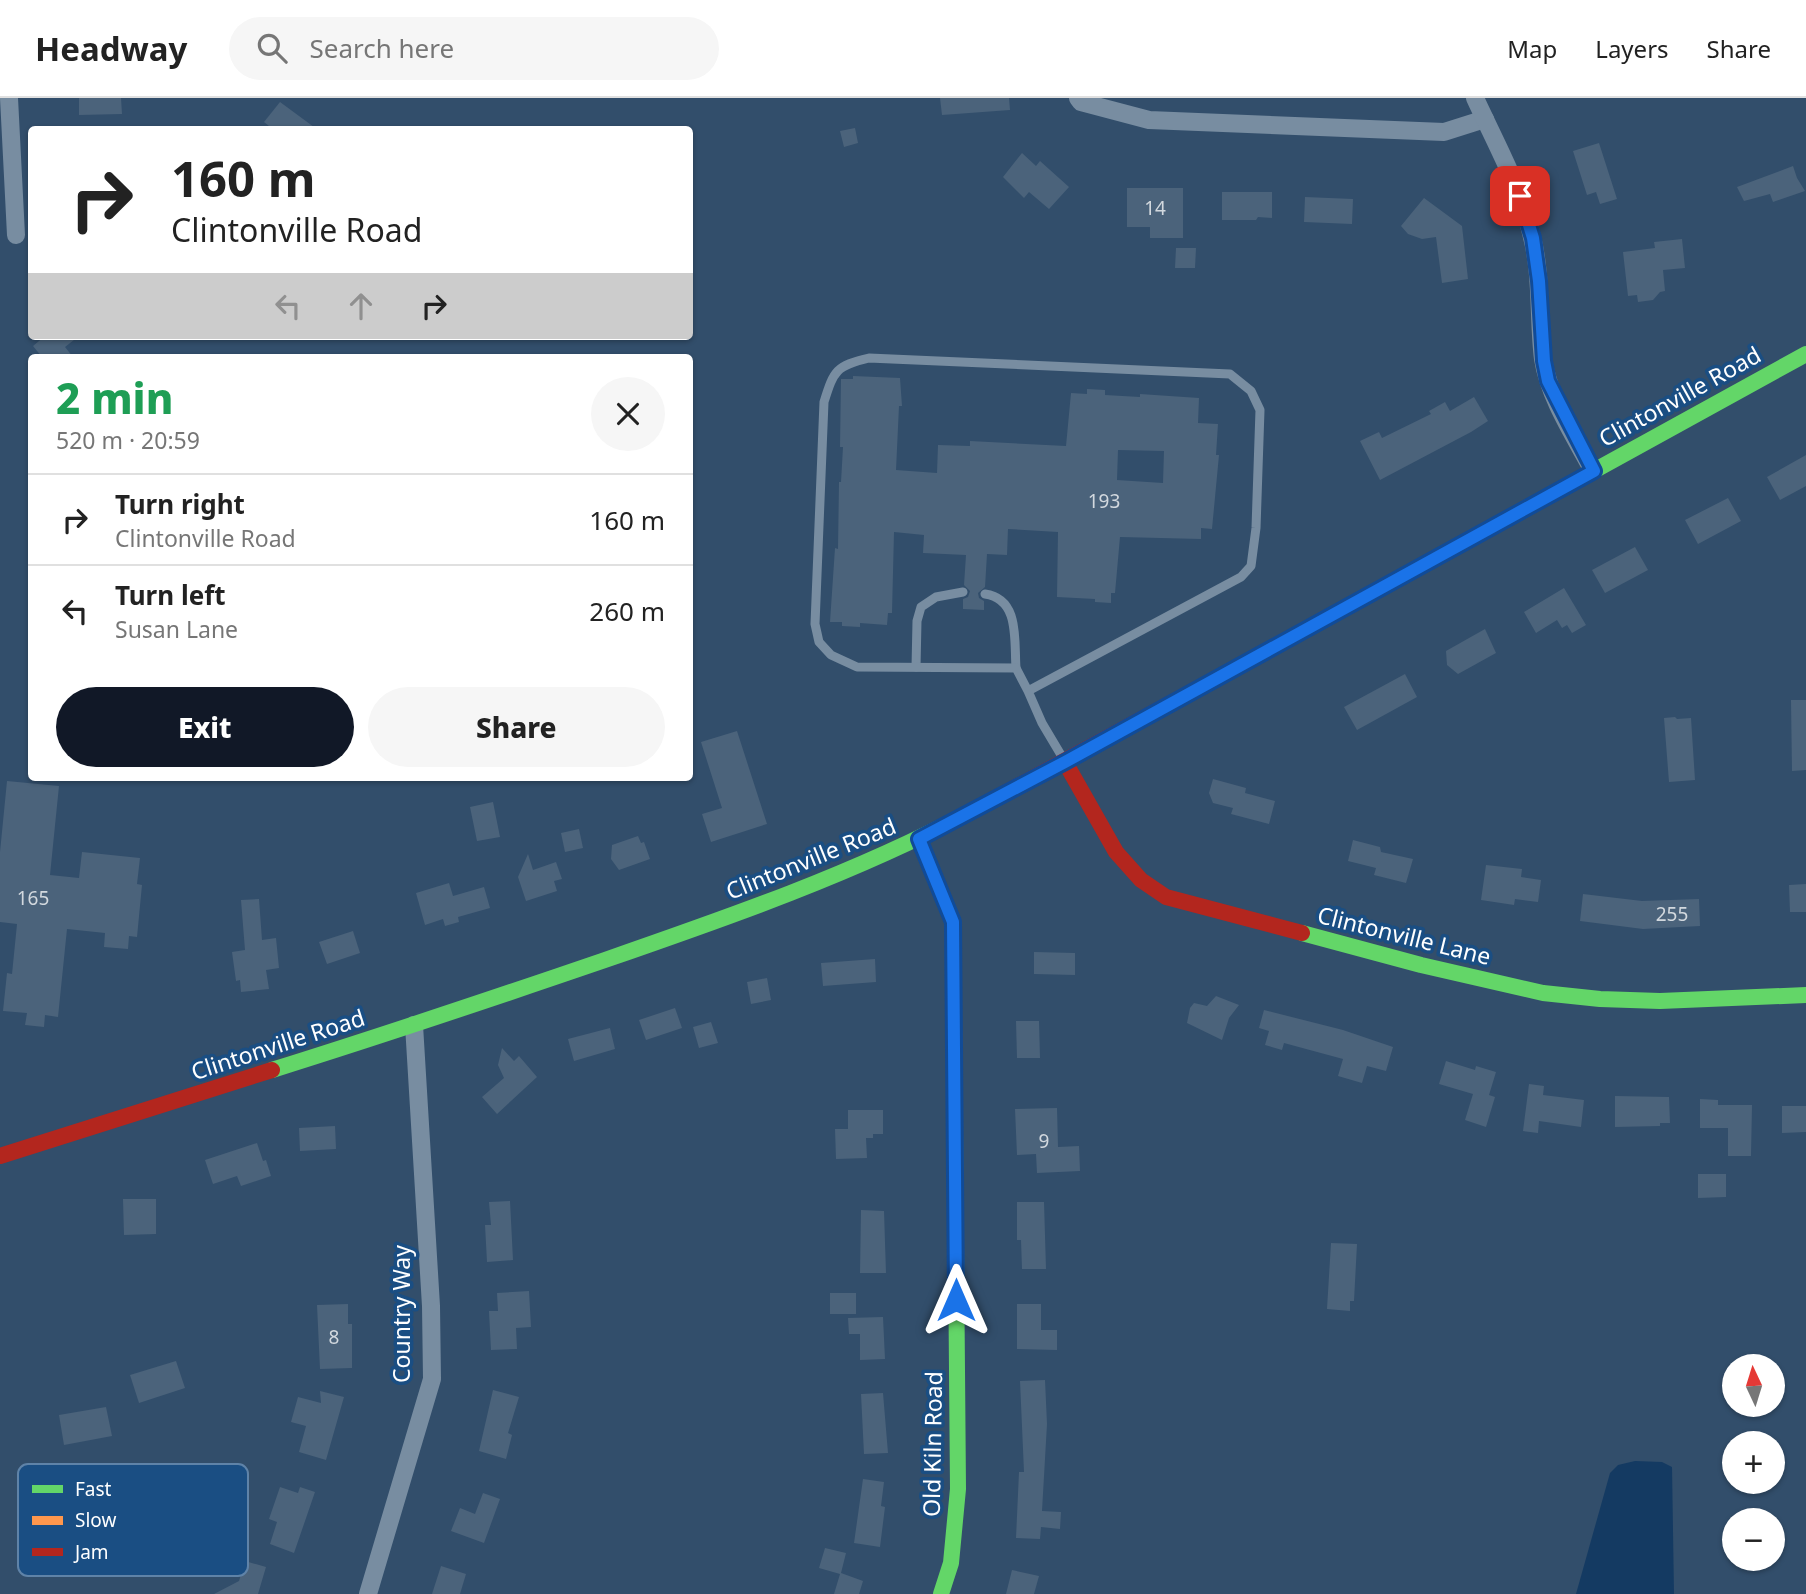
<!DOCTYPE html>
<meta charset="utf-8">
<style>
:root{--surface:#fff;--page:#f6f6f6;--text:#222;--muted:#767676;--line:#e0e0e0;--accent:#111827}
body{margin:0;font-family:"Noto Sans",sans-serif;background:var(--page);color:var(--text);height:100vh;display:flex;flex-direction:column;font-size:26px;white-space:nowrap}
*{box-sizing:border-box;margin:0}
p{font-size:23px;color:var(--muted)}
.icon{flex:none;width:38px;height:38px;fill:none;stroke:currentColor;stroke-width:2;stroke-linecap:round;stroke-linejoin:round}
.map{position:relative;flex:1;overflow:hidden}
.details{position:absolute;left:28px;top:256px;width:665px;height:427px;display:flex;flex-direction:column;background:var(--surface);border-radius:7px;box-shadow:0 2px 5px #0004}
.details>*{flex:none}
.banner{position:absolute;left:28px;top:28px;width:665px;height:214px;border-radius:7px;box-shadow:0 2px 5px #0004;background:#fff;color:var(--text);overflow:hidden}
.needle{width:46px;rotate:356deg}
.fabs{position:absolute;left:1722px;top:1256px;display:grid;gap:14px}
.fabs a{display:grid;place-items:center;width:63px;height:63px;border-radius:50%;background:var(--surface);box-shadow:0 2px 5px #0004;font-size:35px}
.pin{position:absolute;display:grid;place-items:center;width:60px;height:60px;color:#fff;margin:-30px;border-radius:14px;box-shadow:0 4px 10px #0006}
.me{position:absolute;width:77px;margin:-38px;rotate:0deg;stroke-linejoin:round;filter:drop-shadow(0 0 5px #0008)}
.turn{display:flex;align-items:center;gap:24px;height:147px;padding:0 28px;font-size:32px}
.turn .icon{width:91px;height:91px;stroke-width:2.5}
.turn b{display:block;font-size:49px;line-height:60px}
.lanes{display:flex;align-items:center;height:66px;padding:0 28px;background:#0003;justify-content:center;gap:35px;direction:ltr}
.lanes .off{opacity:.35}
.round{display:grid;place-items:center;flex:none;width:74px;height:74px;border-radius:37px;background:var(--page)}
.head{display:flex;align-items:center;justify-content:space-between;height:119px;padding:0 28px}
h1{font-size:42px;font-weight:800;line-height:52px;color:#1e9e55}
.cta{display:flex;gap:14px;margin-top:auto;padding:14px 28px}
.cta a{flex:1;height:80px;border-radius:42px;background:var(--accent);color:#fff;font-size:28px;font-weight:800;line-height:80px;text-align:center}
.cta a+a{background:var(--page);color:var(--text)}
ul{padding:0;list-style:none}
li{display:flex;align-items:center;gap:21px;height:91px;padding:0 28px;border-top:2px solid var(--line)}
li div{flex:1}
li b{display:block;font-size:26px}
li em{font-style:normal}
header{display:flex;align-items:center;gap:42px;box-sizing:border-box;height:98px;padding:0 35px;background:var(--surface);border-bottom:2px solid var(--line)}
header strong{font-size:33px}
nav{display:flex;gap:38px;margin-inline-start:auto;font-size:24px}
.search{width:490px;height:63px;background:var(--page);display:flex;align-items:center;gap:18px;box-sizing:border-box;padding:0 24px;border-radius:38px;color:var(--muted);font-size:26px}
.map>svg:first-child{display:block}
.water{fill:#143a62}
.building{fill:#4b637b;fill-rule:evenodd}
.lines{fill:none;stroke-linecap:round;stroke-linejoin:round}
.lane{stroke:#788da1;stroke-width:9}
.street{stroke:#788da1;stroke-width:18}
.fast{stroke:#63d668;stroke-width:16}
.slow{stroke:#ff974d;stroke-width:16}
.jam{stroke:#b3261e;stroke-width:16}
.route-casing{stroke:#114b97;stroke-width:18}
.route{stroke:#1a73e8;stroke-width:12}
.labels{text-anchor:middle;stroke-width:7;stroke-linejoin:round;paint-order:stroke}
.number-label{font-size:19px;fill:#d2d8de}
.street-label{font-size:23px;fill:#fff;stroke:#1a4e83}
.key{fill:#1a4e83;stroke:#5f83a8;stroke-width:2}
.key-label{font-size:19px;fill:#fff}
</style>
<header>
<strong>Headway</strong>
<div class="search"><svg class="icon" aria-label="search" viewBox="0 0 24 24"><circle cx="10" cy="10" r="6"/><path d="M15 15l6 6"/></svg>Search here</div>
<nav><a>Map</a><a>Layers</a><a>Share</a></nav>
</header>
<div class="map">
<svg width="1806" height="1496" viewBox="0 0 1806 1496">
<rect width="100%" height="100%" fill="#324e6b"/>
<path class="water" d="M 1635,1363 L 1662,1364 L 1672,1369 L 1674,1496 L 1576,1496 L 1610,1375 L 1618,1367 Z"/>
<g class="building">
<path d="M 79,0 L 121,0 L 122,16 L 79,17 Z"/>
<path d="M 940,0 L 1009,0 L 1010,12 L 942,17 Z"/>
<path d="M 280,4 L 318,32 L 274,32 L 264,24 Z"/>
<path d="M 855,30 L 858,45 L 844,49 L 840,33 Z"/>
<path d="M 1599,45 L 1617,101 L 1600,106 L 1596,94 L 1587,97 L 1573,53 Z"/>
<path d="M 1022,55 L 1036,68 L 1040,63 L 1069,89 L 1049,111 L 1029,94 L 1024,100 L 1003,79 Z"/>
<path d="M 1793,68 L 1797,80 L 1805,93 L 1773,104 L 1770,96 L 1744,103 L 1737,89 Z"/>
<path d="M 1127,90 L 1183,90 L 1183,140 L 1150,140 L 1150,129 L 1127,129 Z"/>
<path d="M 1222,94 L 1272,94 L 1272,120 L 1258,119 L 1256,122 L 1222,122 Z"/>
<path d="M 1305,99 L 1353,101 L 1352,126 L 1304,124 Z"/>
<path d="M 1424,100 L 1462,128 L 1468,181 L 1442,185 L 1436,139 L 1422,141 L 1408,136 L 1401,128 Z"/>
<path d="M 1682,141 L 1685,170 L 1663,172 L 1665,193 L 1660,194 L 1653,202 L 1638,204 L 1637,197 L 1628,198 L 1623,154 L 1655,150 L 1654,144 Z"/>
<path d="M 1176,150 L 1196,150 L 1195,170 L 1175,170 Z"/>
<path d="M 45,238 L 79,238 L 65,249 L 73,259 L 42,259 L 33,248 Z"/>
<path d="M 853,278 L 900,280 L 902,308 L 899,308 L 896,372 L 937,375 L 938,347 L 970,348 L 970,343 L 1066,348 L 1071,295 L 1087,296 L 1087,291 L 1105,292 L 1105,297 L 1140,299 L 1140,296 L 1199,300 L 1198,325 L 1218,326 L 1216,357 L 1219,357 L 1212,431 L 1201,430 L 1201,441 L 1120,439 L 1115,495 L 1111,495 L 1111,505 L 1095,504 L 1095,501 L 1057,499 L 1058,434 L 1008,431 L 1007,457 L 987,456 L 985,489 L 978,495 L 979,500 L 984,503 L 984,512 L 963,511 L 963,501 L 968,499 L 970,493 L 964,487 L 966,457 L 923,455 L 924,437 L 894,434 L 892,515 L 888,515 L 887,527 L 860,525 L 860,529 L 842,528 L 842,524 L 830,524 L 835,450 L 838,451 L 839,384 L 841,384 L 843,349 L 840,349 L 841,281 L 853,281 ZM 1118,352 L 1164,353 L 1163,385 L 1117,382 Z"/>
<path d="M 1474,299 L 1488,323 L 1471,334 L 1380,382 L 1360,343 L 1379,334 L 1382,340 L 1431,316 L 1429,313 L 1445,304 L 1450,313 Z"/>
<path d="M 1806,357 L 1806,388 L 1780,402 L 1767,379 Z"/>
<path d="M 1728,400 L 1741,423 L 1698,446 L 1685,422 Z"/>
<path d="M 1635,449 L 1648,472 L 1605,495 L 1592,472 Z"/>
<path d="M 1564,490 L 1586,527 L 1572,535 L 1567,527 L 1562,530 L 1557,522 L 1536,535 L 1524,514 Z"/>
<path d="M 1485,531 L 1496,555 L 1458,576 L 1447,567 L 1446,553 Z"/>
<path d="M 1405,576 L 1417,599 L 1357,632 L 1344,609 Z"/>
<path d="M 1791,602 L 1806,602 L 1806,672 L 1792,673 Z"/>
<path d="M 1675,619 L 1677,621 L 1691,620 L 1695,682 L 1669,684 L 1664,620 Z"/>
<path d="M 737,633 L 767,726 L 711,744 L 702,716 L 722,710 L 701,644 Z"/>
<path d="M 1213,681 L 1246,690 L 1245,695 L 1275,703 L 1269,726 L 1231,716 L 1233,710 L 1213,705 L 1209,695 Z"/>
<path d="M 7,683 L 59,688 L 50,777 L 79,780 L 82,754 L 140,760 L 137,786 L 142,787 L 137,839 L 129,838 L 128,851 L 104,849 L 105,835 L 67,831 L 58,919 L 45,917 L 44,929 L 25,927 L 27,915 L 3,913 L 7,875 L 12,876 L 17,826 L 0,824 L 0,754 Z"/>
<path d="M 493,704 L 500,739 L 477,743 L 470,709 Z"/>
<path d="M 579,731 L 583,750 L 565,754 L 561,735 Z"/>
<path d="M 638,738 L 641,745 L 644,744 L 650,761 L 619,772 L 611,761 L 612,747 Z"/>
<path d="M 1353,742 L 1380,749 L 1381,754 L 1413,761 L 1406,785 L 1374,777 L 1376,770 L 1348,763 Z"/>
<path d="M 528,756 L 533,772 L 556,764 L 562,781 L 554,783 L 557,793 L 526,803 L 518,779 Z"/>
<path d="M 1486,767 L 1522,771 L 1521,779 L 1541,782 L 1538,804 L 1515,801 L 1514,807 L 1481,802 Z"/>
<path d="M 449,785 L 453,798 L 484,789 L 490,810 L 458,819 L 459,824 L 445,828 L 443,821 L 425,827 L 416,795 Z"/>
<path d="M 1806,786 L 1806,814 L 1790,814 L 1789,787 Z"/>
<path d="M 1583,796 L 1642,803 L 1699,801 L 1700,828 L 1643,831 L 1580,823 Z"/>
<path d="M 259,801 L 262,842 L 276,840 L 279,870 L 266,872 L 269,891 L 241,894 L 240,882 L 236,883 L 232,854 L 245,852 L 241,802 Z"/>
<path d="M 353,833 L 360,855 L 327,866 L 319,844 Z"/>
<path d="M 1034,854 L 1075,855 L 1075,877 L 1034,876 Z"/>
<path d="M 875,861 L 876,884 L 823,888 L 821,865 Z"/>
<path d="M 767,880 L 771,902 L 751,906 L 747,884 Z"/>
<path d="M 1216,898 L 1239,907 L 1229,920 L 1222,942 L 1187,925 L 1190,910 L 1194,905 L 1207,908 Z"/>
<path d="M 675,910 L 682,930 L 646,942 L 639,922 Z"/>
<path d="M 1264,912 L 1343,932 L 1393,949 L 1386,973 L 1367,968 L 1362,985 L 1338,978 L 1343,961 L 1284,945 L 1282,952 L 1265,947 L 1269,933 L 1259,930 Z"/>
<path d="M 1016,923 L 1039,923 L 1040,960 L 1017,960 Z"/>
<path d="M 711,924 L 718,945 L 699,950 L 693,929 Z"/>
<path d="M 610,930 L 615,951 L 574,963 L 568,941 Z"/>
<path d="M 502,950 L 514,963 L 519,958 L 537,979 L 497,1016 L 482,999 L 504,980 L 498,967 Z"/>
<path d="M 1446,963 L 1475,972 L 1476,968 L 1496,974 L 1489,997 L 1495,999 L 1486,1029 L 1465,1022 L 1473,996 L 1439,986 Z"/>
<path d="M 1529,986 L 1544,988 L 1543,997 L 1584,1002 L 1581,1029 L 1539,1023 L 1538,1035 L 1523,1033 Z"/>
<path d="M 1615,998 L 1669,999 L 1670,1025 L 1660,1025 L 1660,1028 L 1615,1029 Z"/>
<path d="M 1700,1001 L 1718,1002 L 1718,1007 L 1752,1007 L 1751,1058 L 1728,1058 L 1728,1030 L 1700,1030 Z"/>
<path d="M 1782,1008 L 1806,1008 L 1806,1034 L 1782,1035 Z"/>
<path d="M 1057,1010 L 1058,1049 L 1079,1048 L 1080,1073 L 1037,1075 L 1036,1056 L 1017,1057 L 1015,1011 Z"/>
<path d="M 848,1012 L 883,1012 L 883,1036 L 873,1036 L 873,1040 L 866,1040 L 867,1060 L 836,1061 L 835,1031 L 848,1031 Z"/>
<path d="M 335,1028 L 336,1051 L 300,1053 L 299,1030 Z"/>
<path d="M 257,1045 L 263,1063 L 266,1062 L 271,1078 L 241,1088 L 237,1078 L 213,1086 L 205,1062 Z"/>
<path d="M 1698,1076 L 1726,1076 L 1726,1099 L 1698,1100 Z"/>
<path d="M 123,1101 L 156,1101 L 156,1136 L 124,1137 Z"/>
<path d="M 510,1103 L 513,1162 L 487,1164 L 485,1127 L 491,1127 L 489,1104 Z"/>
<path d="M 1017,1104 L 1044,1104 L 1046,1171 L 1022,1171 L 1021,1142 L 1017,1142 Z"/>
<path d="M 861,1112 L 884,1113 L 886,1175 L 860,1175 Z"/>
<path d="M 1331,1145 L 1357,1146 L 1354,1203 L 1350,1203 L 1350,1213 L 1327,1211 Z"/>
<path d="M 529,1193 L 531,1229 L 516,1230 L 517,1251 L 491,1252 L 489,1213 L 498,1213 L 497,1195 Z"/>
<rect x="830" y="1195" width="26" height="21"/>
<path d="M 348,1206 L 348,1226 L 352,1226 L 352,1270 L 320,1271 L 317,1207 Z"/>
<path d="M 1017,1206 L 1041,1206 L 1041,1232 L 1057,1232 L 1057,1252 L 1017,1251 Z"/>
<path d="M 883,1219 L 885,1261 L 860,1262 L 860,1236 L 849,1236 L 848,1220 Z"/>
<path d="M 176,1263 L 185,1290 L 139,1305 L 130,1277 Z"/>
<path d="M 1045,1282 L 1047,1326 L 1042,1413 L 1061,1414 L 1060,1431 L 1041,1429 L 1040,1441 L 1016,1440 L 1019,1374 L 1024,1374 L 1020,1283 Z"/>
<path d="M 493,1292 L 519,1299 L 508,1335 L 512,1337 L 506,1361 L 479,1353 Z"/>
<path d="M 320,1293 L 344,1299 L 326,1362 L 299,1354 L 306,1328 L 291,1324 L 298,1299 L 321,1305 Z"/>
<path d="M 883,1295 L 888,1355 L 864,1356 L 861,1296 Z"/>
<path d="M 106,1309 L 112,1338 L 64,1347 L 59,1317 Z"/>
<path d="M 863,1381 L 884,1384 L 881,1408 L 885,1409 L 880,1449 L 854,1445 Z"/>
<path d="M 280,1389 L 298,1395 L 300,1389 L 315,1394 L 294,1455 L 270,1446 L 277,1424 L 269,1421 Z"/>
<path d="M 483,1395 L 500,1401 L 484,1445 L 451,1433 L 460,1410 L 475,1416 Z"/>
<path d="M 825,1450 L 846,1455 L 841,1475 L 863,1483 L 859,1496 L 834,1496 L 840,1476 L 819,1470 Z"/>
<path d="M 245,1463 L 266,1469 L 258,1496 L 214,1496 L 239,1483 Z"/>
<path d="M 441,1468 L 466,1476 L 460,1496 L 432,1496 Z"/>
<path d="M 1012,1472 L 1039,1478 L 1034,1496 L 1006,1496 Z"/>
</g>
<g class="lines">
<g class="lane">
<path d="M 985,496 C 1020,501 1014,542 1016,570"/>
<path d="M 916,569 L 917,523 L 921,509 L 936,499 L 963,494"/>
<path d="M 1028,593 L 1016,570 L 857,569 L 831,557 L 819,544 L 815,526 L 824,304 C 834,272 836,268 869,260 L 1230,276 L 1251,293 L 1260,312 L 1256,430 L 1251,468 L 1241,479 L 1028,593 L 1042,625 L 1064,662"/>
</g>
<g class="street">
<path d="M 9,0 L 16,137"/>
<path d="M 1078,0 L 1081,4 L 1149,22 L 1444,34 L 1485,21"/>
<path d="M 1475,0 C 1496,46 1521,90 1532,139 C 1542,179 1538,221 1543,261 C 1549,300 1575,339 1593,373"/>
<path d="M 368,1496 L 432,1281 L 431,1208 L 414,927"/>
</g>
<g class="fast">
<path d="M 1254,560 L 1806,256"/>
<path d="M 1302,835 L 1421,867 L 1543,895 L 1600,901 L 1660,903 L 1806,897"/>
<path d="M 272,972 C 384,937 494,900 605,862 C 729,819 853,776 970,714"/>
<path d="M 941,1496 L 951,1465 L 958,1391 L 955,1035"/>
</g>
<path class="slow" d="M 919,741 L 953,824 L 955,1035"/>
<g class="jam">
<path d="M 1065,664 L 1116,754 L 1141,782 L 1166,799 L 1302,835"/>
<path d="M 970,714 L 1254,560"/>
<path d="M 0,1058 L 272,972"/>
</g>
</g>
<g class="lines">
<g class="route-casing">
<path id="route" d="M 956,1202 L 953,824 L 919,741 L 1065,664 L 1594,373 L 1548,283 L 1544,263 L 1539,183 L 1533,140 L 1520,98"/>
</g>
<use href="#route" class="route"/>
</g>
<g class="labels">
<g class="number-label">
<text x="1155" y="117">14</text>
<text x="1104" y="410">193</text>
<text x="33" y="807">165</text>
<text x="1672" y="823">255</text>
<text x="1044" y="1050">9</text>
<text x="334" y="1246">8</text>
</g>
<g class="street-label">
<text transform="translate(1680 299) rotate(-29)" y="8">Clintonville Road</text>
<text transform="translate(811 761) rotate(-22)" y="8">Clintonville Road</text>
<text transform="translate(1404 838) rotate(14)" y="8">Clintonville Lane</text>
<text transform="translate(278 947) rotate(-18)" y="8">Clintonville Road</text>
<text transform="translate(402 1216) rotate(-90)" y="8">Country Way</text>
<text transform="translate(933 1346) rotate(-89)" y="8">Old Kiln Road</text>
</g>
</g>
<rect x="18" y="1366" width="230" height="112" rx="10" class="key"/>
<rect x="32" y="1387" width="31" height="8" fill="#63d668"/>
<rect x="32" y="1418" width="31" height="9" fill="#ff974d"/>
<rect x="32" y="1450" width="31" height="8" fill="#b3261e"/>
<g class="key-label">
<text x="75" y="1398">Fast</text>
<text x="75" y="1429">Slow</text>
<text x="75" y="1461">Jam</text>
</g>
</svg>
<div class="fabs">
<a><svg class="needle" viewBox="-14 -14 28 28"><path d="M0-13l5 13h-10z" fill="#e53935"/><path d="M0 13l5-13h-10z" fill="#767676"/></svg></a>
<a>+</a>
<a>−</a>
</div>
<div class="pin" style="left:1520px;top:98px;background:#d93025"><svg class="icon" aria-label="arrive" viewBox="0 0 24 24"><path d="M6 21V4h12l-3 4 3 4H6"/></svg></div>
<svg class="me" style="left:956px;top:1202px" viewBox="-20 -20 40 40"><path d="M0-17L14 15 0 8-14 15z" fill="#1a73e8" stroke="#fff" stroke-width="4"/></svg>
<div class="banner">
<div class="turn"><svg class="icon" aria-label="right" viewBox="0 0 24 24"><path d="M7 20v-9h11M14 6l5 5-5 5"/></svg><div><b>160 m</b>Clintonville Road</div></div>
<div class="lanes"><svg class="icon off" aria-label="left" viewBox="0 0 24 24"><path d="M17 20v-9H6M10 6l-5 5 5 5"/></svg><svg class="icon off" aria-label="ahead" viewBox="0 0 24 24"><path d="M12 20V5M6 11l6-6 6 6"/></svg><svg class="icon" aria-label="right" viewBox="0 0 24 24"><path d="M7 20v-9h11M14 6l5 5-5 5"/></svg></div>
</div>
<section class="details">
<div class="head"><div><h1>2 min</h1><p>520 m · 20:59</p></div><a class="round"><svg class="icon" aria-label="close" viewBox="0 0 24 24"><path d="M6 6l12 12M18 6L6 18"/></svg></a></div>
<ul>
<li><svg class="icon" aria-label="right" viewBox="0 0 24 24"><path d="M7 20v-9h11M14 6l5 5-5 5"/></svg><div><b>Turn right</b><p>Clintonville Road</p></div><em>160 m</em></li>
<li><svg class="icon" aria-label="left" viewBox="0 0 24 24"><path d="M17 20v-9H6M10 6l-5 5 5 5"/></svg><div><b>Turn left</b><p>Susan Lane</p></div><em>260 m</em></li>
</ul>
<div class="cta"><a>Exit</a><a>Share</a></div>
</section>
</div>
